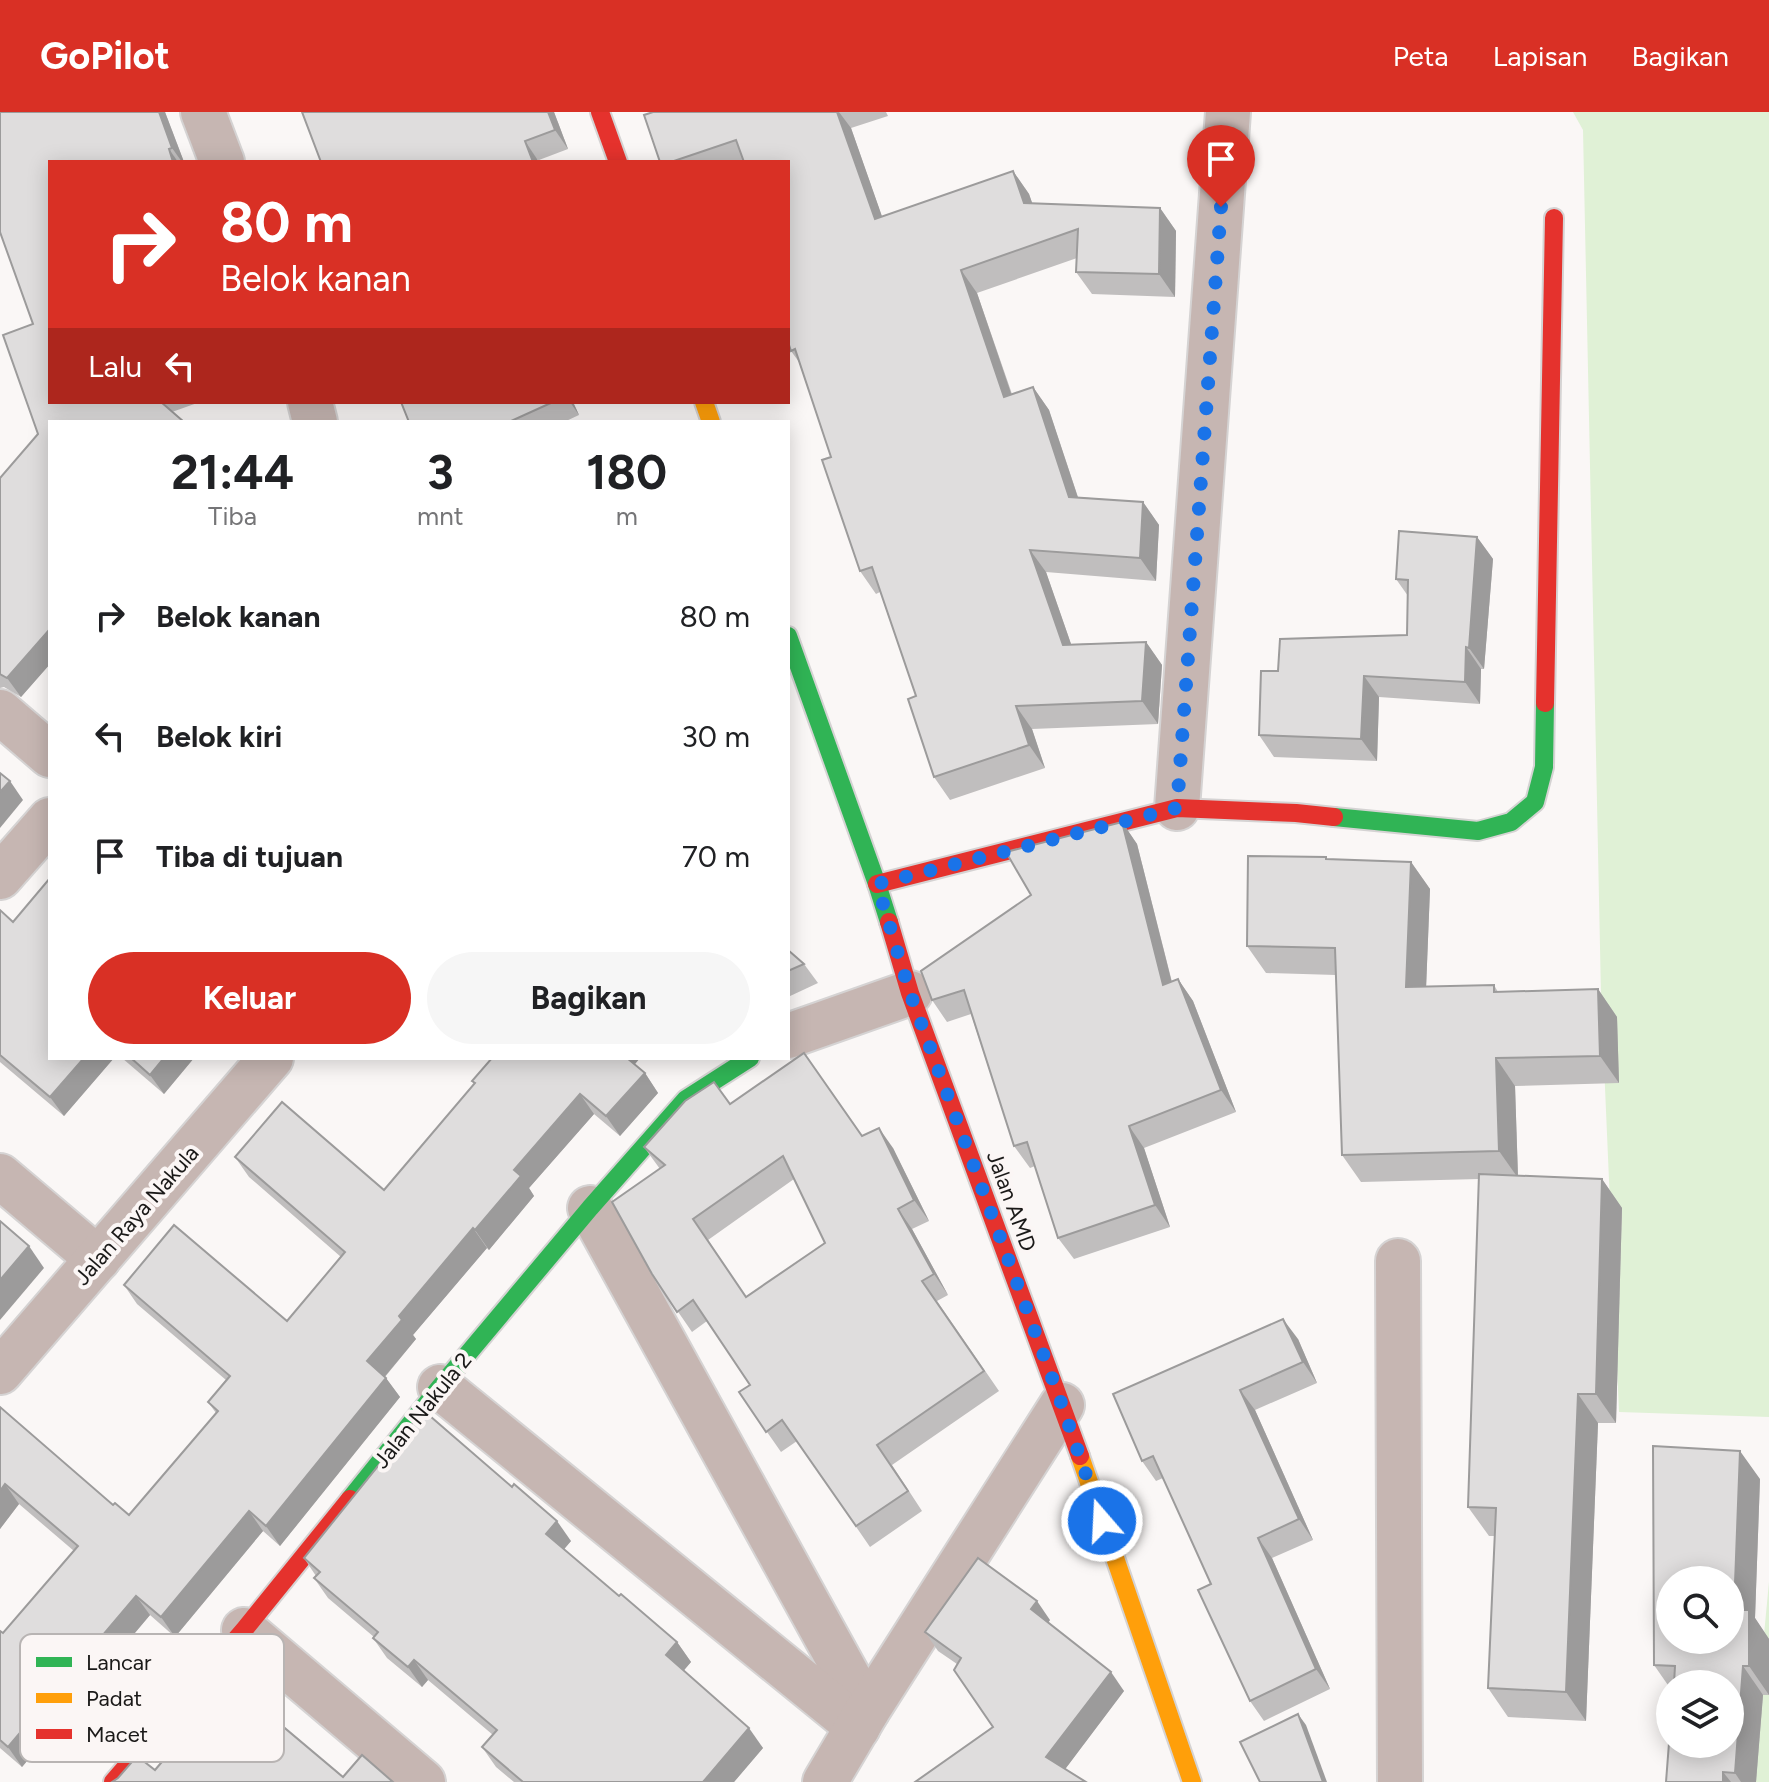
<!DOCTYPE html>
<html lang="id">
<style>
:root{--surface:#fff;--page:#f6f6f6;--text:#202124;--muted:#757577;--accent:#d93025}
body{margin:0;font-family:Figtree,sans-serif;background:var(--page);color:var(--text);height:100vh;display:flex;flex-direction:column;font-size:30px;white-space:nowrap}
*{box-sizing:border-box;margin:0}
p{font-size:26px;color:var(--muted)}
.icon{flex:none;width:44px;height:44px;fill:none;stroke:currentColor;stroke-width:2;stroke-linecap:round;stroke-linejoin:round}
.map{position:relative;flex:1;overflow:hidden}
.side{position:absolute;left:48px;top:308px;width:742px;height:640px;display:flex;flex-direction:column;background:var(--surface);border-radius:0px;box-shadow:0 4px 20px #0003}
.side>*{flex:none}
.guide{position:absolute;left:48px;top:48px;width:742px;height:244px;border-radius:0px;box-shadow:0 4px 20px #0003;background:#d93025;color:#fff;overflow:hidden}
.controls{position:absolute;left:1656px;top:1454px;display:grid;gap:16px}
.controls a{display:grid;place-items:center;width:88px;height:88px;border-radius:50%;background:var(--surface);box-shadow:0 4px 20px #0003;font-size:40px}
.pin{position:absolute;display:grid;place-items:center;width:68px;height:68px;color:#fff;margin:-82px -34px;border-radius:50% 50% 50% 0;rotate:-45deg;box-shadow:0 0 8px #0007}
.pin .icon{rotate:45deg}
.me{position:absolute;width:88px;margin:-44px;rotate:341deg;stroke-linejoin:round;filter:drop-shadow(0 0 6px #0008)}
.turn{display:flex;align-items:center;gap:28px;height:168px;padding:0 40px;font-size:36px}
.turn .icon{width:104px;height:104px;stroke-width:2.5}
.turn b{display:block;font-size:56px;line-height:68px}
.then{display:flex;align-items:center;height:76px;padding:0 40px;background:#0003;gap:16px;font-size:30px}
.eta{display:flex;justify-content:space-evenly;align-items:center;height:136px;text-align:center}
.eta b{font-size:48px;font-weight:700;line-height:56px}
.cta{display:flex;gap:16px;margin-top:auto;padding:16px 40px}
.cta a{flex:1;height:92px;border-radius:48px;background:var(--accent);color:#fff;font-size:32px;font-weight:700;line-height:92px;text-align:center}
.cta a+a{background:var(--page);color:var(--text)}
ul{padding:0;list-style:none}
li{display:flex;align-items:center;gap:24px;height:120px;padding:0 40px}
li div{flex:1}
li b{display:block;font-size:30px}
li em{font-style:normal}
header{display:flex;align-items:center;gap:48px;box-sizing:border-box;height:112px;padding:0 40px;background:var(--accent);color:#fff}
header strong{font-size:38px}
nav{display:flex;gap:44px;margin-inline-start:auto;font-size:28px}
.map>svg:first-child{display:block}
.green{fill:#e0f1d6}
.lines{fill:none;stroke-linecap:round;stroke-linejoin:round}
.street-casing{stroke:#d5d3d3;stroke-width:48}
.fast-casing{stroke:#d5d3d3;stroke-width:22}
.slow-casing{stroke:#d5d3d3;stroke-width:22}
.jam-casing{stroke:#d5d3d3;stroke-width:22}
.street{stroke:#c6b6b2;stroke-width:44}
.fast{stroke:#30b455;stroke-width:18}
.slow{stroke:#ff9f0a;stroke-width:18}
.jam{stroke:#e5322d;stroke-width:18}
.wall{fill:#c0bebe;fill-rule:evenodd}
.shaded-wall{fill:#9c9b9b}
.building{fill:#dfdddd;stroke:#9c9b9b;stroke-width:2;fill-rule:evenodd}
.route{stroke:#1a73e8;stroke-width:14;stroke-dasharray:0 25.2}
.labels{text-anchor:middle;stroke-width:8;stroke-linejoin:round;paint-order:stroke}
.street-label{font-size:22px;fill:#1a1918;stroke:#fbf6f5}
.key{fill:#fbf6f5;stroke:#b8b4b3;stroke-width:2}
.key-label{font-size:22px;fill:#1a1918}
</style>
<header>
<strong>GoPilot</strong>
<nav><a>Peta</a><a>Lapisan</a><a>Bagikan</a></nav>
</header>
<div class="map">
<svg width="1769" height="1670" viewBox="0 0 1769 1670">
<rect width="100%" height="100%" fill="#faf7f6"/>
<g class="green">
<path d="M 1573,0 L 1769,0 L 1769,1305 L 1619,1300 L 1601,883 L 1583,18 Z"/>
<path d="M 1769,1470 L 1769,1670 L 1750,1670 Z"/>
</g>
<g class="lines">
<g class="street-casing">
<g id="street">
<path d="M 203,0 L 222,50"/>
<path d="M 310,290 L 315,310"/>
<path d="M 0,600 L 50,643"/>
<path d="M 1177,696 L 1228,0"/>
<path d="M 0,765 L 50,708"/>
<path d="M 788,924 L 910,881"/>
<path d="M 0,1064 L 98,1147"/>
<path d="M 590,1096 L 867,1599"/>
<path d="M 1398,1149 L 1400,1670"/>
<path d="M 0,1260 L 271,946"/>
<path d="M 440,1275 L 858,1615"/>
<path d="M 244,1518 L 423,1670"/>
<path d="M 825,1670 L 867,1599 L 1062,1293"/>
</g>
</g>
<g class="fast-casing">
<g id="fast">
<path d="M 788,524 L 877,772 L 889,810"/>
<path d="M 1334,705 L 1478,719 L 1511,710 L 1535,690 L 1544,655 L 1545,591"/>
<path d="M 350,1387 L 440,1275 L 590,1096 L 686,987 L 750,946"/>
</g>
</g>
<g class="slow-casing">
<g id="slow">
<path d="M 704,290 L 711,310"/>
<path d="M 1080,1344 L 1192,1670"/>
</g>
</g>
<g class="jam-casing">
<g id="jam">
<path d="M 600,0 L 618,50"/>
<path d="M 1545,591 L 1554,106"/>
<path d="M 877,772 L 1177,696 L 1296,701 L 1334,705"/>
<path d="M 889,810 L 910,881 L 1080,1344"/>
<path d="M 113,1670 L 244,1518 L 350,1387"/>
</g>
</g>
<use href="#street" class="street"/>
<use href="#fast" class="fast"/>
<use href="#slow" class="slow"/>
<use href="#jam" class="jam"/>
</g>
<g class="wall">
<path d="M 0,0 L 165,0 L 184,50 L 50,50 L 50,290 L 200,290 L 172,300 L 184,310 L 50,310 L 50,552 L 21,585 L 4,575 L 0,576 L 0,366 L 38,322 L 3,223 L 33,212 L 0,120 Z"/>
<path d="M 302,0 L 554,0 L 568,37 L 539,48 Z"/>
<path d="M 653,0 L 886,0 L 888,4 L 851,16 L 882,105 L 1013,59 L 1029,82 L 1032,91 L 1160,96 L 1176,119 L 1175,185 L 1092,182 L 1076,160 L 1077,146 L 977,181 L 1012,282 L 1033,275 L 1049,298 L 1078,385 L 1143,390 L 1159,413 L 1156,469 L 1046,460 L 1071,532 L 1146,530 L 1162,553 L 1158,612 L 1032,617 L 1045,656 L 950,688 L 934,665 L 916,584 L 880,480 L 876,482 L 860,459 L 831,345 L 799,250 L 791,239 L 788,50 L 660,50 Z"/>
<path d="M 401,290 L 573,290 L 579,303 L 564,310 L 409,310 Z"/>
<path d="M 1477,425 L 1493,447 L 1484,557 L 1481,557 L 1480,592 L 1379,585 L 1377,649 L 1274,645 L 1259,623 L 1278,559 L 1407,523 L 1408,484 L 1396,467 Z"/>
<path d="M 1122,710 L 1137,732 L 1172,870 L 1178,867 L 1193,889 L 1236,1000 L 1144,1036 L 1170,1115 L 1074,1147 L 1058,1126 L 1035,1054 L 1030,1056 L 1014,1034 L 971,902 L 947,910 L 932,888 L 1031,783 Z"/>
<path d="M 1328,747 L 1411,750 L 1430,777 L 1426,875 L 1494,873 L 1498,880 L 1598,877 L 1617,905 L 1619,971 L 1515,974 L 1518,1064 L 1602,1067 L 1622,1096 L 1616,1311 L 1598,1311 L 1586,1609 L 1508,1605 L 1488,1576 L 1495,1424 L 1489,1424 L 1468,1395 L 1479,1067 L 1361,1070 L 1342,1043 L 1336,863 L 1266,861 L 1247,834 Z"/>
<path d="M 0,798 L 50,946 L 114,946 L 64,1004 L 0,950 Z"/>
<path d="M 788,838 L 804,852 L 818,871 L 788,885 Z"/>
<path d="M 122,946 L 194,946 L 164,982 Z"/>
<path d="M 492,946 L 640,946 L 634,952 L 645,961 L 658,981 L 620,1024 L 594,1002 L 529,1076 L 534,1084 L 489,1138 L 487,1136 L 413,1223 L 416,1227 L 385,1265 L 400,1285 L 280,1434 L 263,1419 L 175,1525 L 150,1503 L 22,1655 L 0,1636 L 0,1519 L 3,1521 L 74,1439 L 19,1392 L 0,1417 L 0,1295 L 113,1393 L 129,1403 L 216,1301 L 208,1290 L 226,1268 L 137,1192 L 124,1173 L 287,1209 L 341,1145 L 249,1065 L 235,1045 L 384,1078 L 474,972 L 472,969 Z"/>
<path d="M 730,992 L 862,1024 L 893,1036 L 929,1109 L 912,1117 L 948,1183 L 937,1189 L 999,1279 L 892,1353 L 922,1399 L 870,1435 L 797,1329 L 781,1340 L 739,1280 L 750,1273 L 707,1209 L 692,1220 L 652,1162 L 660,1057 L 644,1035 ZM 794,1067 L 825,1131 L 746,1185 L 708,1128 Z"/>
<path d="M 1298,1227 L 1317,1271 L 1255,1298 L 1313,1428 L 1272,1446 L 1330,1577 L 1264,1609 L 1250,1589 L 1211,1472 L 1163,1366 L 1156,1369 L 1142,1349 Z"/>
<path d="M 1760,1367 L 1755,1506 L 1769,1527 L 1769,1583 L 1763,1583 L 1756,1670 L 1666,1670 L 1730,1572 L 1670,1572 L 1670,1576 L 1654,1553 Z"/>
<path d="M 571,1429 L 564,1437 L 619,1484 L 677,1530 L 691,1550 L 683,1559 L 763,1636 L 734,1670 L 514,1670 L 496,1655 L 482,1635 L 493,1623 L 428,1568 L 422,1575 L 387,1546 L 373,1526 L 374,1525 L 328,1486 L 314,1466 L 316,1464 L 304,1446 Z"/>
<path d="M 1050,1508 L 1048,1511 L 1124,1579 L 1065,1657 L 993,1615 L 957,1552 L 938,1539 L 925,1520 Z"/>
</g>
<g class="shaded-wall">
<path d="M 159,0 L 165,0 L 184,50 L 182,50 L 172,36 Z"/>
<path d="M 548,0 L 554,0 L 568,37 L 555,18 Z"/>
<path d="M 837,0 L 839,0 L 851,16 L 891,130 L 875,107 Z"/>
<path d="M 525,29 L 539,50 L 533,50 Z"/>
<path d="M 169,37 L 178,50 L 173,50 Z"/>
<path d="M 1013,59 L 1029,82 L 1040,113 L 1024,91 Z"/>
<path d="M 1160,96 L 1176,119 L 1175,185 L 1159,162 Z"/>
<path d="M 961,158 L 977,181 L 1020,308 L 1004,285 Z"/>
<path d="M 1033,275 L 1049,298 L 1085,407 L 1069,385 Z"/>
<path d="M 570,290 L 573,290 L 579,303 Z"/>
<path d="M 1143,390 L 1159,413 L 1156,469 L 1140,446 Z"/>
<path d="M 1477,425 L 1493,447 L 1484,557 L 1469,536 Z"/>
<path d="M 1030,438 L 1046,460 L 1079,555 L 1063,533 Z"/>
<path d="M 50,517 L 50,552 L 21,585 L 7,566 Z"/>
<path d="M 1146,530 L 1162,553 L 1158,612 L 1142,589 Z"/>
<path d="M 1466,535 L 1481,557 L 1480,592 L 1465,570 Z"/>
<path d="M 1364,564 L 1379,585 L 1377,649 L 1361,627 Z"/>
<path d="M 1016,594 L 1032,617 L 1045,656 L 1029,633 Z"/>
<path d="M 10,669 L 23,688 L 0,716 L 0,680 Z"/>
<path d="M 1122,710 L 1137,732 L 1178,895 L 1163,873 Z"/>
<path d="M 1411,750 L 1430,777 L 1425,903 L 1406,875 Z"/>
<path d="M 1178,867 L 1193,889 L 1236,1000 L 1221,978 Z"/>
<path d="M 1598,877 L 1617,905 L 1619,971 L 1600,944 Z"/>
<path d="M 84,946 L 114,946 L 64,1004 L 50,985 Z"/>
<path d="M 164,946 L 194,946 L 164,982 L 150,963 Z"/>
<path d="M 623,946 L 640,946 L 631,957 Z"/>
<path d="M 1496,946 L 1515,974 L 1518,1066 L 1499,1039 Z"/>
<path d="M 645,961 L 658,981 L 620,1024 L 606,1004 Z"/>
<path d="M 580,982 L 594,1002 L 529,1076 L 534,1084 L 489,1138 L 475,1118 L 514,1058 Z"/>
<path d="M 1129,1014 L 1144,1036 L 1170,1115 L 1155,1093 Z"/>
<path d="M 879,1016 L 893,1036 L 929,1109 L 914,1088 Z"/>
<path d="M 1602,1067 L 1622,1096 L 1616,1311 L 1596,1282 Z"/>
<path d="M 898,1097 L 912,1117 L 948,1183 L 934,1162 Z"/>
<path d="M 473,1116 L 487,1136 L 413,1223 L 416,1227 L 381,1269 L 367,1249 L 399,1204 Z"/>
<path d="M 29,1134 L 44,1156 L 0,1208 L 0,1168 Z"/>
<path d="M 1283,1207 L 1298,1227 L 1317,1271 L 1303,1250 Z"/>
<path d="M 386,1266 L 400,1285 L 280,1434 L 266,1414 Z"/>
<path d="M 1240,1278 L 1255,1298 L 1313,1428 L 1299,1407 Z"/>
<path d="M 1578,1282 L 1598,1311 L 1586,1609 L 1566,1580 Z"/>
<path d="M 1740,1339 L 1760,1367 L 1755,1506 L 1769,1527 L 1769,1583 L 1749,1554 L 1734,1498 Z"/>
<path d="M 5,1372 L 19,1392 L 0,1417 L 0,1379 Z"/>
<path d="M 249,1399 L 263,1419 L 175,1525 L 161,1505 Z"/>
<path d="M 557,1409 L 571,1429 L 560,1442 L 546,1422 Z"/>
<path d="M 1258,1426 L 1272,1446 L 1330,1577 L 1316,1557 Z"/>
<path d="M 136,1484 L 150,1503 L 22,1655 L 8,1635 Z"/>
<path d="M 1037,1489 L 1050,1508 L 1044,1516 L 1031,1497 Z"/>
<path d="M 677,1530 L 691,1550 L 680,1563 L 666,1543 Z"/>
<path d="M 414,1548 L 428,1568 L 422,1575 L 408,1555 Z"/>
<path d="M 1743,1554 L 1763,1583 L 1756,1670 L 1741,1670 L 1735,1661 Z"/>
<path d="M 1111,1560 L 1124,1579 L 1060,1664 L 1046,1645 Z"/>
<path d="M 1298,1602 L 1306,1613 L 1327,1670 L 1323,1670 Z"/>
<path d="M 749,1616 L 763,1636 L 734,1670 L 703,1670 Z"/>
<path d="M 1723,1660 L 1731,1670 L 1723,1670 Z"/>
</g>
<g class="building">
<path d="M 0,0 L 159,0 L 172,36 L 169,37 L 173,50 L 50,50 L 50,290 L 161,290 L 184,310 L 50,310 L 50,517 L 7,566 L 0,562 L 0,366 L 38,322 L 3,223 L 33,212 L 0,120 Z"/>
<path d="M 302,0 L 548,0 L 555,18 L 525,29 L 533,50 L 321,50 Z"/>
<path d="M 653,0 L 837,0 L 875,107 L 1013,59 L 1024,91 L 1160,96 L 1159,162 L 1076,160 L 1078,117 L 961,158 L 1004,285 L 1033,275 L 1069,385 L 1143,390 L 1140,446 L 1030,438 L 1063,533 L 1146,530 L 1142,589 L 1016,594 L 1029,633 L 934,665 L 908,587 L 916,584 L 872,455 L 860,459 L 822,348 L 831,345 L 795,237 L 791,239 L 788,230 L 788,50 L 744,50 L 736,28 L 671,50 L 660,50 L 644,3 Z"/>
<path d="M 401,290 L 553,290 L 509,310 L 409,310 Z"/>
<path d="M 1399,419 L 1477,425 L 1469,536 L 1466,535 L 1465,570 L 1364,564 L 1361,627 L 1259,623 L 1261,559 L 1278,559 L 1280,527 L 1407,523 L 1408,468 L 1396,467 Z"/>
<path d="M 0,661 L 10,669 L 0,680 Z"/>
<path d="M 1122,710 L 1163,873 L 1178,867 L 1221,978 L 1129,1014 L 1155,1093 L 1058,1126 L 1027,1030 L 1014,1034 L 964,878 L 932,888 L 921,859 L 1031,783 L 1006,740 Z"/>
<path d="M 1248,744 L 1326,745 L 1326,747 L 1411,750 L 1406,875 L 1494,873 L 1494,880 L 1598,877 L 1600,944 L 1496,946 L 1499,1039 L 1342,1043 L 1335,836 L 1247,834 Z"/>
<path d="M 50,766 L 50,946 L 84,946 L 50,985 L 0,943 L 0,798 L 13,810 Z"/>
<path d="M 788,838 L 804,852 L 788,859 Z"/>
<path d="M 804,941 L 862,1024 L 879,1016 L 914,1088 L 898,1097 L 934,1162 L 922,1169 L 984,1259 L 877,1333 L 908,1379 L 856,1414 L 782,1308 L 766,1320 L 739,1280 L 750,1273 L 693,1188 L 677,1200 L 652,1162 L 612,1090 L 665,1053 L 644,1035 L 685,989 L 714,970 L 730,992 ZM 783,1044 L 825,1131 L 746,1185 L 693,1107 Z"/>
<path d="M 131,946 L 164,946 L 150,963 Z"/>
<path d="M 492,946 L 627,946 L 645,961 L 606,1004 L 580,982 L 514,1058 L 521,1064 L 475,1118 L 473,1116 L 399,1204 L 402,1208 L 367,1249 L 386,1266 L 266,1414 L 249,1399 L 161,1505 L 136,1484 L 8,1635 L 0,1628 L 0,1519 L 3,1521 L 78,1434 L 5,1372 L 0,1379 L 0,1295 L 113,1393 L 115,1391 L 129,1403 L 218,1299 L 208,1290 L 230,1264 L 124,1173 L 174,1113 L 287,1209 L 345,1140 L 235,1045 L 282,990 L 384,1078 L 475,971 L 472,969 Z"/>
<path d="M 1479,1062 L 1602,1067 L 1596,1282 L 1578,1282 L 1566,1580 L 1488,1576 L 1496,1396 L 1468,1395 Z"/>
<path d="M 0,1109 L 29,1134 L 0,1168 Z"/>
<path d="M 1283,1207 L 1303,1250 L 1240,1278 L 1299,1407 L 1258,1426 L 1316,1557 L 1250,1589 L 1198,1478 L 1211,1472 L 1153,1344 L 1142,1349 L 1113,1282 Z"/>
<path d="M 423,1298 L 512,1375 L 514,1372 L 557,1409 L 546,1422 L 619,1484 L 621,1482 L 677,1530 L 666,1543 L 749,1616 L 703,1670 L 523,1670 L 482,1635 L 497,1618 L 414,1548 L 408,1555 L 373,1526 L 378,1520 L 314,1466 L 320,1460 L 304,1446 Z"/>
<path d="M 1653,1334 L 1740,1339 L 1734,1498 L 1749,1498 L 1749,1554 L 1743,1554 L 1735,1661 L 1723,1660 L 1723,1670 L 1666,1670 L 1670,1618 L 1670,1632 L 1730,1632 L 1730,1572 L 1674,1572 L 1675,1554 L 1654,1553 ZM 1670,1468 L 1730,1468 L 1730,1528 L 1670,1528 Z"/>
<path d="M 978,1446 L 1037,1489 L 1031,1497 L 1111,1560 L 1046,1645 L 1086,1670 L 915,1670 L 993,1615 L 954,1558 L 961,1546 L 925,1520 Z"/>
<path d="M 230,1570 L 343,1665 L 362,1643 L 393,1670 L 112,1670 L 118,1666 L 137,1644 L 155,1658 Z"/>
<path d="M 1298,1602 L 1323,1670 L 1260,1670 L 1240,1630 Z"/>
</g>
<g class="lines">
<path class="route" d="M 1102,1409 L 1062,1293 L 910,881 L 877,772 L 1177,696 L 1221,95"/>
</g>
<g class="labels">
<g class="street-label">
<text transform="translate(1012 1089) rotate(70)" y="8">Jalan AMD</text>
<text transform="translate(136 1103) rotate(-49)" y="8">Jalan Raya Nakula</text>
<text transform="translate(422 1298) rotate(-51)" y="8">Jalan Nakula 2</text>
</g>
</g>
<rect x="20" y="1522" width="264" height="128" rx="12" class="key"/>
<rect x="36" y="1545" width="36" height="10" fill="#30b455"/>
<rect x="36" y="1581" width="36" height="10" fill="#ff9f0a"/>
<rect x="36" y="1617" width="36" height="10" fill="#e5322d"/>
<g class="key-label">
<text x="86" y="1558">Lancar</text>
<text x="86" y="1594">Padat</text>
<text x="86" y="1630">Macet</text>
</g>
</svg>
<div class="controls">
<a><svg class="icon" aria-label="search" viewBox="0 0 24 24"><circle cx="10" cy="10" r="6"/><path d="M15 15l6 6"/></svg></a>
<a><svg class="icon" aria-label="layers" viewBox="0 0 24 24"><path d="M12 4l9 5-9 5-9-5zM3 14l9 5 9-5"/></svg></a>
</div>
<div class="pin" style="left:1221px;top:95px;background:#d93025"><svg class="icon" aria-label="arrive" viewBox="0 0 24 24"><path d="M6 21V4h12l-3 4 3 4H6"/></svg></div>
<svg class="me" style="left:1102px;top:1409px" viewBox="-20 -20 40 40"><circle r="17" fill="#1a73e8" stroke="#fff" stroke-width="3"/><path d="M0-11L8 9 0 5-8 9z" fill="#fff"/></svg>
<div class="guide">
<div class="turn"><svg class="icon" aria-label="right" viewBox="0 0 24 24"><path d="M7 20v-9h11M14 6l5 5-5 5"/></svg><div><b>80 m</b>Belok kanan</div></div>
<div class="then">Lalu<svg class="icon" aria-label="left" viewBox="0 0 24 24"><path d="M17 20v-9H6M10 6l-5 5 5 5"/></svg></div>
</div>
<section class="side">
<div class="eta">
<div><b>21:44</b><p>Tiba</p></div>
<div><b>3</b><p>mnt</p></div>
<div><b>180</b><p>m</p></div>
</div>
<ul>
<li><svg class="icon" aria-label="right" viewBox="0 0 24 24"><path d="M7 20v-9h11M14 6l5 5-5 5"/></svg><div><b>Belok kanan</b></div><em>80 m</em></li>
<li><svg class="icon" aria-label="left" viewBox="0 0 24 24"><path d="M17 20v-9H6M10 6l-5 5 5 5"/></svg><div><b>Belok kiri</b></div><em>30 m</em></li>
<li><svg class="icon" aria-label="arrive" viewBox="0 0 24 24"><path d="M6 21V4h12l-3 4 3 4H6"/></svg><div><b>Tiba di tujuan</b></div><em>70 m</em></li>
</ul>
<div class="cta"><a>Keluar</a><a>Bagikan</a></div>
</section>
</div>
